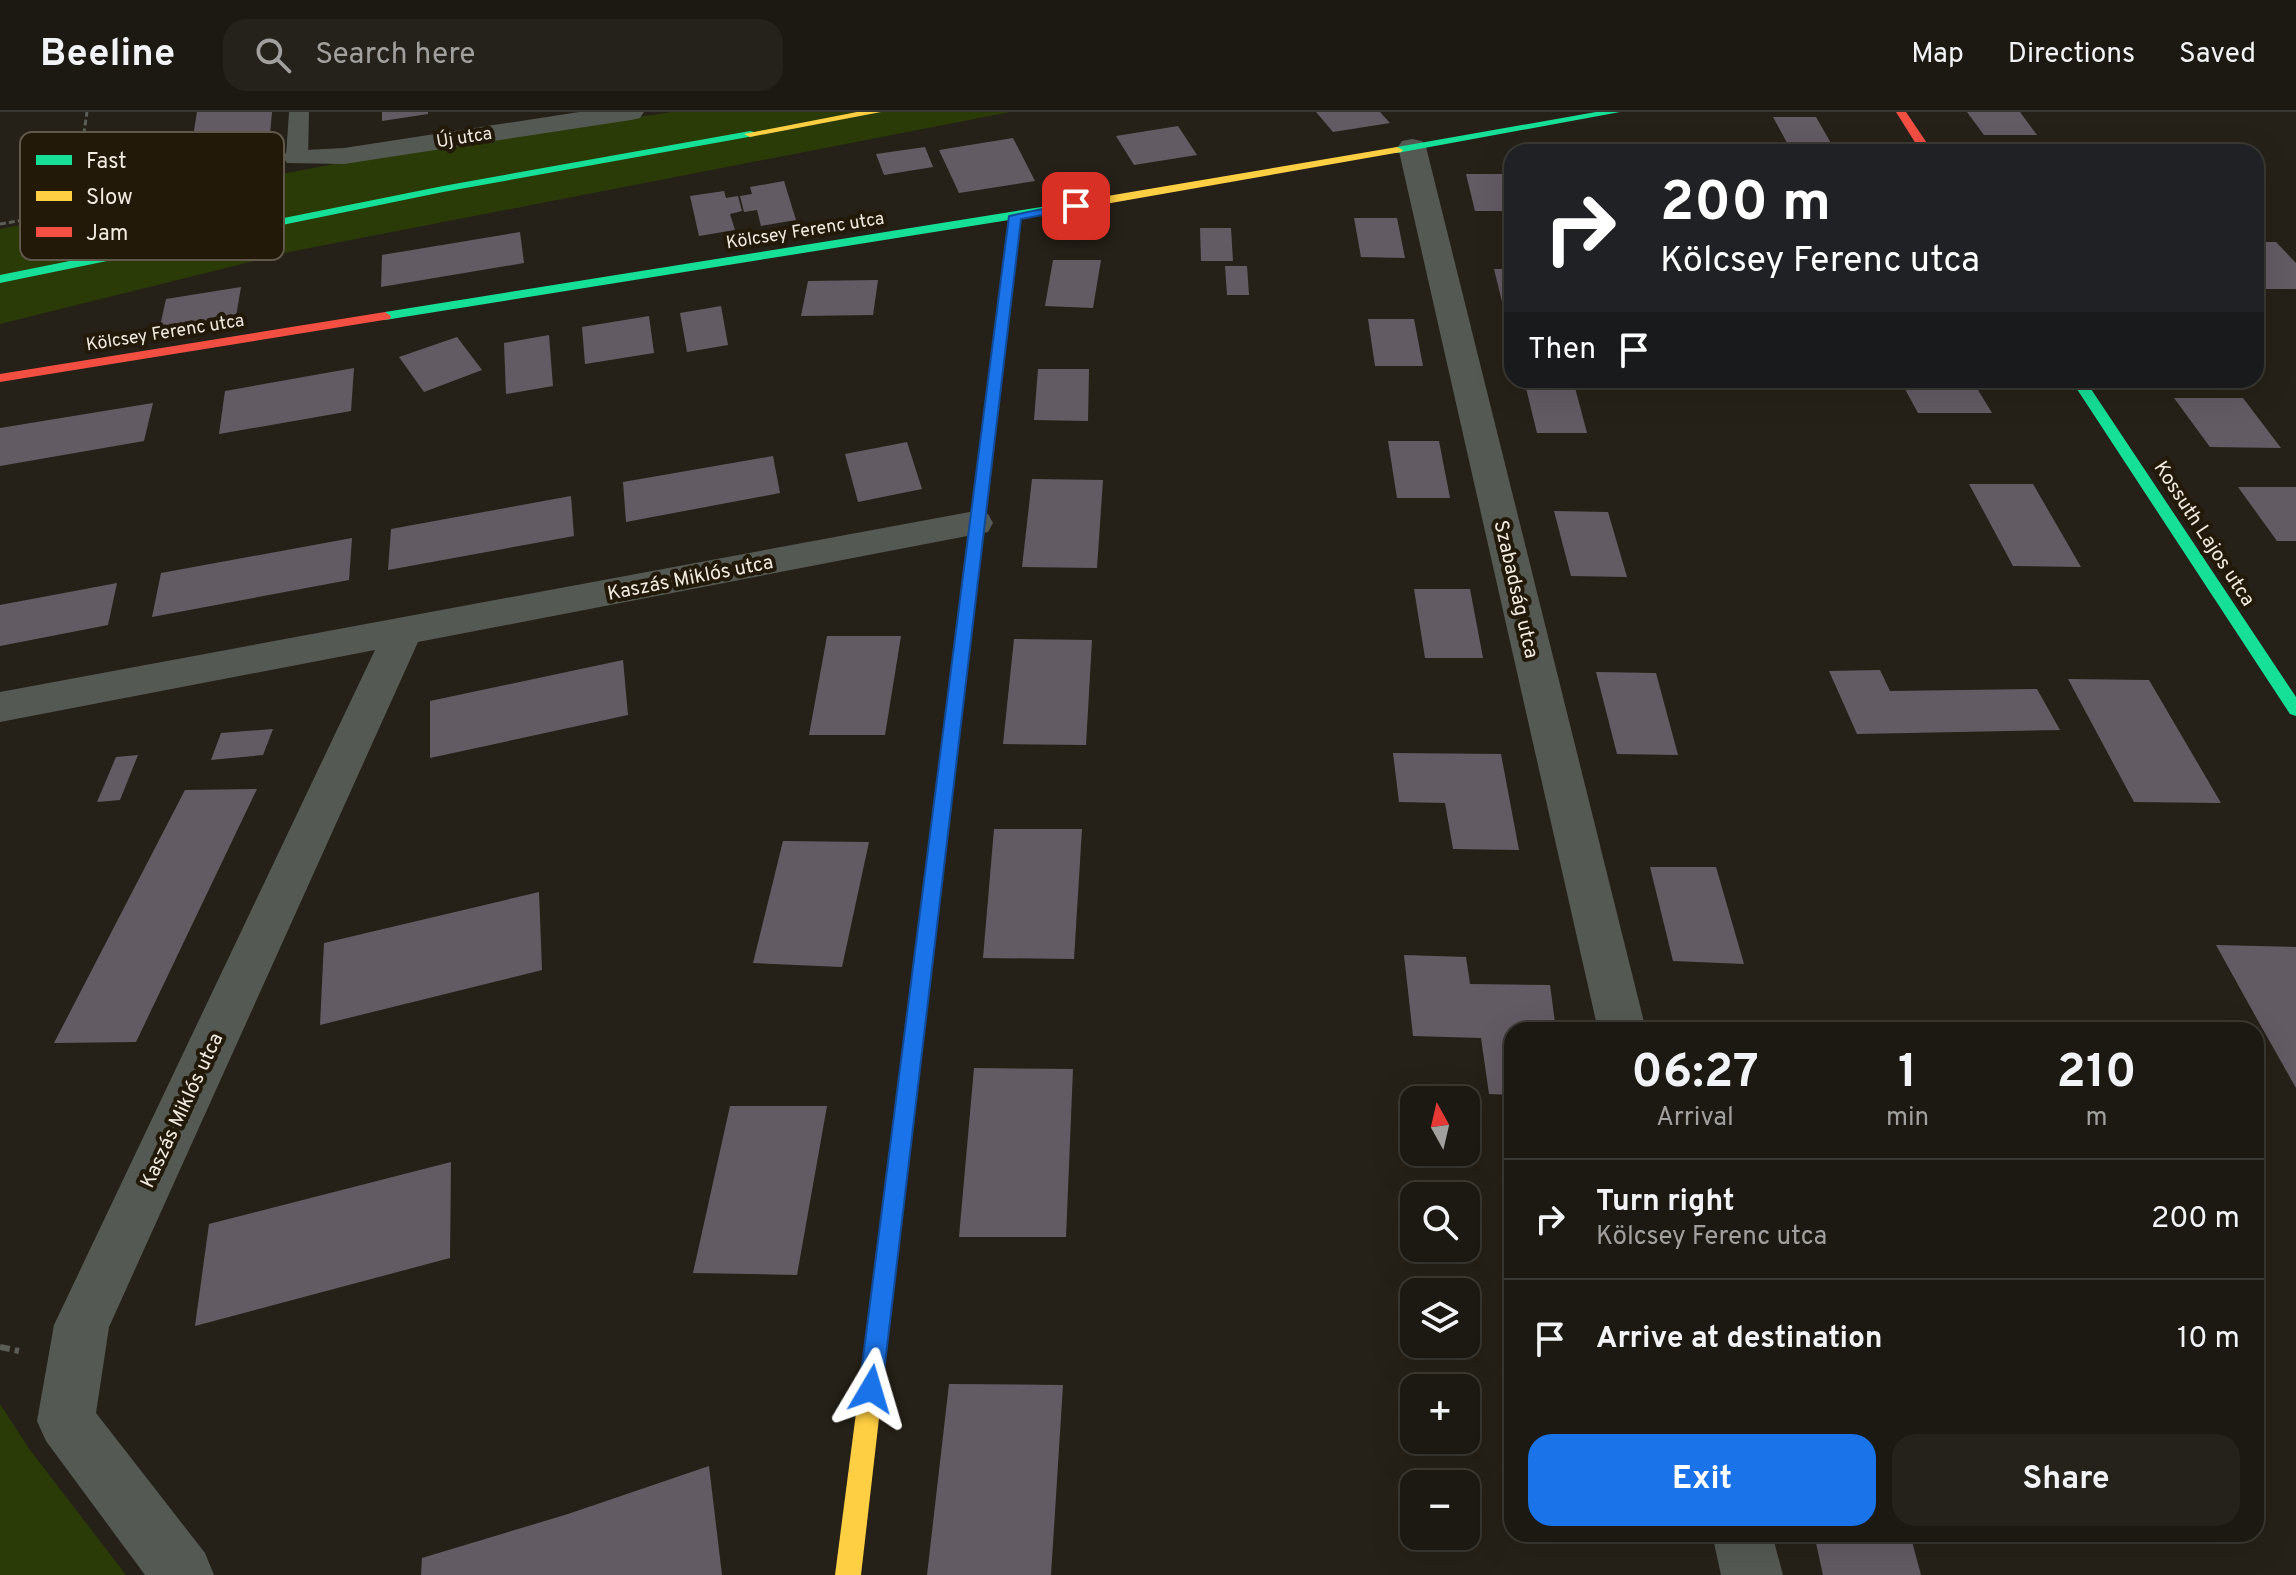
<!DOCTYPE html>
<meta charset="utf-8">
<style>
:root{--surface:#1c1912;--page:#25221b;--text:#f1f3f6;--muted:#a0a09f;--line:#3a3832;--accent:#1a73e8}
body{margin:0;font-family:Overpass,sans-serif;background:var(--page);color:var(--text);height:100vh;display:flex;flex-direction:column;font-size:30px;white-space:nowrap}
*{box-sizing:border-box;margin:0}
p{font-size:26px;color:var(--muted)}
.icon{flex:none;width:44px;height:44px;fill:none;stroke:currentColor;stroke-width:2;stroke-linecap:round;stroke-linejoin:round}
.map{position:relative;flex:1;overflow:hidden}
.drawer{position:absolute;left:1504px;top:910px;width:760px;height:520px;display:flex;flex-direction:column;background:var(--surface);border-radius:24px;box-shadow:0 8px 32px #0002,0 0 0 2px var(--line)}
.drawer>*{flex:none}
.guide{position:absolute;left:1504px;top:32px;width:760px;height:244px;border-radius:24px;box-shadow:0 8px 32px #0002,0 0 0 2px var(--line);background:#202124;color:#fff;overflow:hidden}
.needle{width:52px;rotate:352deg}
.fabs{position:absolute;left:1400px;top:974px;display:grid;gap:16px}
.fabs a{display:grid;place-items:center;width:80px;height:80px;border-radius:16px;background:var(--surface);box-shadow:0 8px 32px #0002,0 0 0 2px var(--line);font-size:40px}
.pin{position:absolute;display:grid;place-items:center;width:68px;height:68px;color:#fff;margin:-34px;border-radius:16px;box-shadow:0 4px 12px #0006}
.me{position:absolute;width:88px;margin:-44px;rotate:7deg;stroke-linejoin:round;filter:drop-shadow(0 0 6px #0008)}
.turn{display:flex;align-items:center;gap:28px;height:168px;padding:0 24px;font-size:36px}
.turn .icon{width:104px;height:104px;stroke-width:2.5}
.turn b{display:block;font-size:56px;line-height:68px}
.then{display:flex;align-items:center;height:76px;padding:0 24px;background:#0003;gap:16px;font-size:30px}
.eta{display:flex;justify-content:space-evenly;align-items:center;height:136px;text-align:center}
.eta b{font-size:48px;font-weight:700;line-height:56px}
.button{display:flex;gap:16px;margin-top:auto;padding:16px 24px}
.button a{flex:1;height:92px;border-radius:24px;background:var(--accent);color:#fff;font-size:32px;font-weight:700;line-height:92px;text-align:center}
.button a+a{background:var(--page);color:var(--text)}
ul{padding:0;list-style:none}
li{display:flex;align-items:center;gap:24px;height:120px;padding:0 24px;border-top:2px solid var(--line)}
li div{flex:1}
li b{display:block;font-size:30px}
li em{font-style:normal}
header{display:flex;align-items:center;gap:48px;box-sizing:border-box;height:112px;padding:0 40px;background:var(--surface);border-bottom:2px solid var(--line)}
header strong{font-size:38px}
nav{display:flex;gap:44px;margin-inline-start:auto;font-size:28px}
.search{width:560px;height:72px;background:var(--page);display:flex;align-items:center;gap:20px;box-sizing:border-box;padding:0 28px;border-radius:24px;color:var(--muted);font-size:30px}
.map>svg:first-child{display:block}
.green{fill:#2a3b07}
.building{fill:#635b64}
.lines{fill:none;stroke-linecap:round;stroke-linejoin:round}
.path-far1{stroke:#5b5e58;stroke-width:3;stroke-dasharray:6 3;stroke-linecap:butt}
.path{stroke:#5b5e58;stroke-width:6;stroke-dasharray:10 5;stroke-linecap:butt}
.lane{fill:#545a53;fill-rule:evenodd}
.street{fill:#545a53;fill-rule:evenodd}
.fast{fill:#16e098;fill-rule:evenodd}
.slow{fill:#ffcf43;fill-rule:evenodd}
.jam{fill:#f24e42;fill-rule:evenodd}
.route{fill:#1a73e8;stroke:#114b97;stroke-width:2}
.labels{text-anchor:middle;stroke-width:8;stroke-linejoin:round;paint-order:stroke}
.far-street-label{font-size:18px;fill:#f0eae0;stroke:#221909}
.street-label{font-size:20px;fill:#f0eae0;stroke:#221909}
.key{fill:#221909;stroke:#60584a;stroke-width:2}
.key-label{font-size:22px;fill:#f0eae0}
</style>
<header>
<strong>Beeline</strong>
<div class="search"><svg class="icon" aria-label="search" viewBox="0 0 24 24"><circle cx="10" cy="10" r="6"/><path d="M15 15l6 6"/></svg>Search here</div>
<nav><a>Map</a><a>Directions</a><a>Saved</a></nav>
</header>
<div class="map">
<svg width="2296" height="1463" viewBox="0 0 2296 1463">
<rect width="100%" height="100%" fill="#262118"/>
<g class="green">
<path d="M 672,0 L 1010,0 L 294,139 L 0,212 L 0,117 L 370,45 Z"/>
<path d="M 0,1292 L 30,1338 L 126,1463 L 0,1463 Z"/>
</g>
<g class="building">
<path d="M 197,0 L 272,0 L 267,56 L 186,68 Z"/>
<path d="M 382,0 L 428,0 L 428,2 L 382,9 Z"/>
<path d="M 1316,0 L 1380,0 L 1390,11 L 1333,20 Z"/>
<path d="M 1967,0 L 2020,0 L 2037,23 L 1984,23 Z"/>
<path d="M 1773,5 L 1816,5 L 1836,40 L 1792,40 Z"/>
<path d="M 1178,14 L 1197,43 L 1134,53 L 1116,24 Z"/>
<path d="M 1013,26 L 1035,69 L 959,81 L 939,38 Z"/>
<path d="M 925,35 L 933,55 L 884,63 L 876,42 Z"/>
<path d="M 1466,62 L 1508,62 L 1512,77 L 1512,99 L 1475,99 Z"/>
<path d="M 784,69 L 796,108 L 761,114 L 757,98 L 744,100 L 740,84 L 752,82 L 750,75 Z"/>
<path d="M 724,79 L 726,86 L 738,84 L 742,99 L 730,102 L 735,118 L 699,124 L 690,84 Z"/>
<path d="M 1354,106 L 1397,106 L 1405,146 L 1361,145 Z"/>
<path d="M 1200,116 L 1231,116 L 1233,149 L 1201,149 Z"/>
<path d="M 520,120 L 524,151 L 381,175 L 382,143 Z"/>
<path d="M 2256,130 L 2276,130 L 2296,151 L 2296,177 L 2256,177 Z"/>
<path d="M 1053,148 L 1101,148 L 1093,196 L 1045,194 Z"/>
<path d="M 1225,154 L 1247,154 L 1249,183 L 1227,183 Z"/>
<path d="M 1494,157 L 1512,157 L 1512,202 L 1505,202 Z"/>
<path d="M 878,168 L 873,203 L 801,204 L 808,169 Z"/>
<path d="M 241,175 L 235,210 L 158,223 L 166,187 Z"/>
<path d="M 721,194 L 728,233 L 687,240 L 680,201 Z"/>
<path d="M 649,204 L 654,241 L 585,252 L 582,215 Z"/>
<path d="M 1368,207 L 1414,207 L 1423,254 L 1375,254 Z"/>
<path d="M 549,223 L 553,274 L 506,282 L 504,231 Z"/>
<path d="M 457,225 L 482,258 L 424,280 L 399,245 Z"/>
<path d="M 354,256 L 351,299 L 219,322 L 225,279 Z"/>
<path d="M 1038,257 L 1089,257 L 1088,309 L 1034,308 Z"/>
<path d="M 1524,268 L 1573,268 L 1587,321 L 1537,321 Z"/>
<path d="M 1900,268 L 1972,268 L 1992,301 L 1918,301 Z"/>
<path d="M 2174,286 L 2243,286 L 2281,336 L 2210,335 Z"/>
<path d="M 153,291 L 144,329 L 0,354 L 0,316 Z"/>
<path d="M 1388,329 L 1439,329 L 1450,386 L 1397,386 Z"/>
<path d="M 907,330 L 922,377 L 858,390 L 845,342 Z"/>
<path d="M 773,344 L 780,381 L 626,410 L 623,370 Z"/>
<path d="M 1032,367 L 1103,368 L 1097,456 L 1022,455 Z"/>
<path d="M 1969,372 L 2033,372 L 2081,455 L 2013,454 Z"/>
<path d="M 2238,375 L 2296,375 L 2296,429 L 2277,429 Z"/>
<path d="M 571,384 L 574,424 L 388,458 L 391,417 Z"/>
<path d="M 1554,399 L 1608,400 L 1627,465 L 1571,464 Z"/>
<path d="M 352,426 L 349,468 L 152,505 L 161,461 Z"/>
<path d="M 117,471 L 108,513 L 0,534 L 0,493 Z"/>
<path d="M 1414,477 L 1470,477 L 1483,546 L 1425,546 Z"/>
<path d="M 827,524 L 901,524 L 885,623 L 809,623 Z"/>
<path d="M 1014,527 L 1092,528 L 1086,633 L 1003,632 Z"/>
<path d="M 623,548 L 628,603 L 430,646 L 430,589 Z"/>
<path d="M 1880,558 L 1890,579 L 2037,577 L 2060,618 L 1857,622 L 1829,559 Z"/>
<path d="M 1596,560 L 1656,561 L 1678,643 L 1617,642 Z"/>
<path d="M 2068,567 L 2149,568 L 2221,691 L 2134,690 Z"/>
<path d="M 273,617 L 263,643 L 211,648 L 221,621 Z"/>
<path d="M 1393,641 L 1501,642 L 1519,738 L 1453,737 L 1445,691 L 1399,690 Z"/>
<path d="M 138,643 L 120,688 L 97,690 L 116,645 Z"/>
<path d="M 257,677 L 136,930 L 54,931 L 185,678 Z"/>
<path d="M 994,717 L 1082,717 L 1074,847 L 983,846 Z"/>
<path d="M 783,729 L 869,730 L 842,855 L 753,851 Z"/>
<path d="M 1650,755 L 1716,755 L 1744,852 L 1673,849 Z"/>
<path d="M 539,780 L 542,858 L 320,913 L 324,831 Z"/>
<path d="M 2216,833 L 2296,835 L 2296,976 L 2257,907 Z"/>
<path d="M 1404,843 L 1466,845 L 1470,872 L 1550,873 L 1556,918 L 1512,918 L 1512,983 L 1489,982 L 1481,926 L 1413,924 Z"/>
<path d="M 974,956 L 1073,957 L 1066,1125 L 959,1125 Z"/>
<path d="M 730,994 L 827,994 L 797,1163 L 693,1161 Z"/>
<path d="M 451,1050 L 450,1146 L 195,1214 L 209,1112 Z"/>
<path d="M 949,1272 L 1063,1273 L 1051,1463 L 927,1463 Z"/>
<path d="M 709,1354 L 722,1463 L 421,1463 L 422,1446 L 568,1402 Z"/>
<path d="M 1814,1422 L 1910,1422 L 1921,1463 L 1823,1463 Z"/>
</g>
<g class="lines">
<path class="path-far1" d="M 0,112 L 23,108 L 78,62 L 87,0"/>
<path class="path" d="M 0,1235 L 19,1239"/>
<path class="lane" d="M 289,0 L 309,0 L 308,45 L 297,51 L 286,45 Z"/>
<g class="street">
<path d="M 579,0 L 644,0 L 640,6 L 631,8 L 344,52 L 287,51 L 283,45 L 287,39 L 344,36 Z"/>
<path d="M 1412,27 L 1422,29 L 1426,35 L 1646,918 L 1598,918 L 1398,35 L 1402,29 Z"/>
<path d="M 975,399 L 988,402 L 993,411 L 988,420 L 418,530 L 109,1215 L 96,1301 L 205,1441 L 214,1463 L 145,1463 L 46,1329 L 37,1309 L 54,1213 L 375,538 L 0,610 L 0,580 Z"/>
<path d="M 1712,1422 L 1772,1422 L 1783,1463 L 1721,1463 Z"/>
</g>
<g class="fast">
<path d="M 1596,0 L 1620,0 L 1397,41 L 1391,38 L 1397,35 Z"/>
<path d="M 750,19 L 754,20 L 754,24 L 443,80 L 0,171 L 0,163 L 443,74 Z"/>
<path d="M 1054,93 L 1060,97 L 1058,99 L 1021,106 L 892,1193 L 889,1201 L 881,1204 L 873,1201 L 870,1193 L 1009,108 L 385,208 L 379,204 L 385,200 Z"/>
<path d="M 2071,268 L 2085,268 L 2296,585 L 2296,604 L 2290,602 Z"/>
</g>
<g class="slow">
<path d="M 857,0 L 881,0 L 750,25 L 744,22 Z"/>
<path d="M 1397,35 L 1403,38 L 1401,40 L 1054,101 L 1048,97 L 1054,93 Z"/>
<path d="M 881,1182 L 889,1185 L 892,1193 L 861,1463 L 835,1463 L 870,1193 L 873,1185 Z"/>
</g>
<g class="jam">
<path d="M 1896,0 L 1906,0 L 1933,40 L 1921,40 Z"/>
<path d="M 385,200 L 391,204 L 390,207 L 0,270 L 0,262 Z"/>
</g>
</g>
<path class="route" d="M 1076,90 L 1081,91 L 1081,96 L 1021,107 L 882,1277 L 879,1286 L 871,1289 L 862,1286 L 859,1277 L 1009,104 Z"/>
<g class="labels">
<g class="far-street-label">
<text transform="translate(464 25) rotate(-9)" y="6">Új utca</text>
<text transform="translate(805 118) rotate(-9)" y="6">Kölcsey Ferenc utca</text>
<text transform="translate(165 220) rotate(-9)" y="6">Kölcsey Ferenc utca</text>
</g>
<g class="street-label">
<text transform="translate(2205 421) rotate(57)" y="7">Kossuth Lajos utca</text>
<text transform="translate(690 465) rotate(-11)" y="7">Kaszás Miklós utca</text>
<text transform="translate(1517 477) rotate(77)" y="7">Szabadság utca</text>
<text transform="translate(181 998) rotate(-65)" y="7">Kaszás Miklós utca</text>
</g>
</g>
<rect x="20" y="20" width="264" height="128" rx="12" class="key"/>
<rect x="36" y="43" width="36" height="10" fill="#16e098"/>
<rect x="36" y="79" width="36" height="10" fill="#ffcf43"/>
<rect x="36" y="115" width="36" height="10" fill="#f24e42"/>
<g class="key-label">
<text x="86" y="56">Fast</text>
<text x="86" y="92">Slow</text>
<text x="86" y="128">Jam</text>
</g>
</svg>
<div class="fabs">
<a><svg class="needle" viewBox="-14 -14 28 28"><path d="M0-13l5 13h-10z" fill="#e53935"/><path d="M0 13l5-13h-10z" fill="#a0a09f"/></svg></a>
<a><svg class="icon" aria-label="search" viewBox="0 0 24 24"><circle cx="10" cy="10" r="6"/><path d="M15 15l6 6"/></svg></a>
<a><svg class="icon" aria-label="layers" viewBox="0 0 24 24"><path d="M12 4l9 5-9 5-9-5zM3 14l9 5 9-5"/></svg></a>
<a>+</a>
<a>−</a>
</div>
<div class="pin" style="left:1076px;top:94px;background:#d93025"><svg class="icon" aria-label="arrive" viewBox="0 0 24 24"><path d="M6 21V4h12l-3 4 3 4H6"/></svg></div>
<svg class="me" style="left:871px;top:1277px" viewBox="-20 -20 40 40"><path d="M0-17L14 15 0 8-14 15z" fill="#1a73e8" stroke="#fff" stroke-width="4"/></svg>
<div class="guide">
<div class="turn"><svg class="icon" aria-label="right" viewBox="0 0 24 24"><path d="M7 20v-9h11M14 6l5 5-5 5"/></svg><div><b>200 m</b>Kölcsey Ferenc utca</div></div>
<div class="then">Then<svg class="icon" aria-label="arrive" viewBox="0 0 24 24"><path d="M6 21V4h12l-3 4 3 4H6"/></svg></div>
</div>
<section class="drawer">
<div class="eta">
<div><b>06:27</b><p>Arrival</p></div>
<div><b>1</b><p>min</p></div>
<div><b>210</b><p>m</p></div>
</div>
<ul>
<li><svg class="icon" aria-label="right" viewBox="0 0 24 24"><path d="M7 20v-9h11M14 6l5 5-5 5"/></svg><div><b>Turn right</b><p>Kölcsey Ferenc utca</p></div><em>200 m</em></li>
<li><svg class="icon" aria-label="arrive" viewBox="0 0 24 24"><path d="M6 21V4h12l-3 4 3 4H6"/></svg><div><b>Arrive at destination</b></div><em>10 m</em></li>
</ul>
<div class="button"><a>Exit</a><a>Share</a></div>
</section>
</div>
